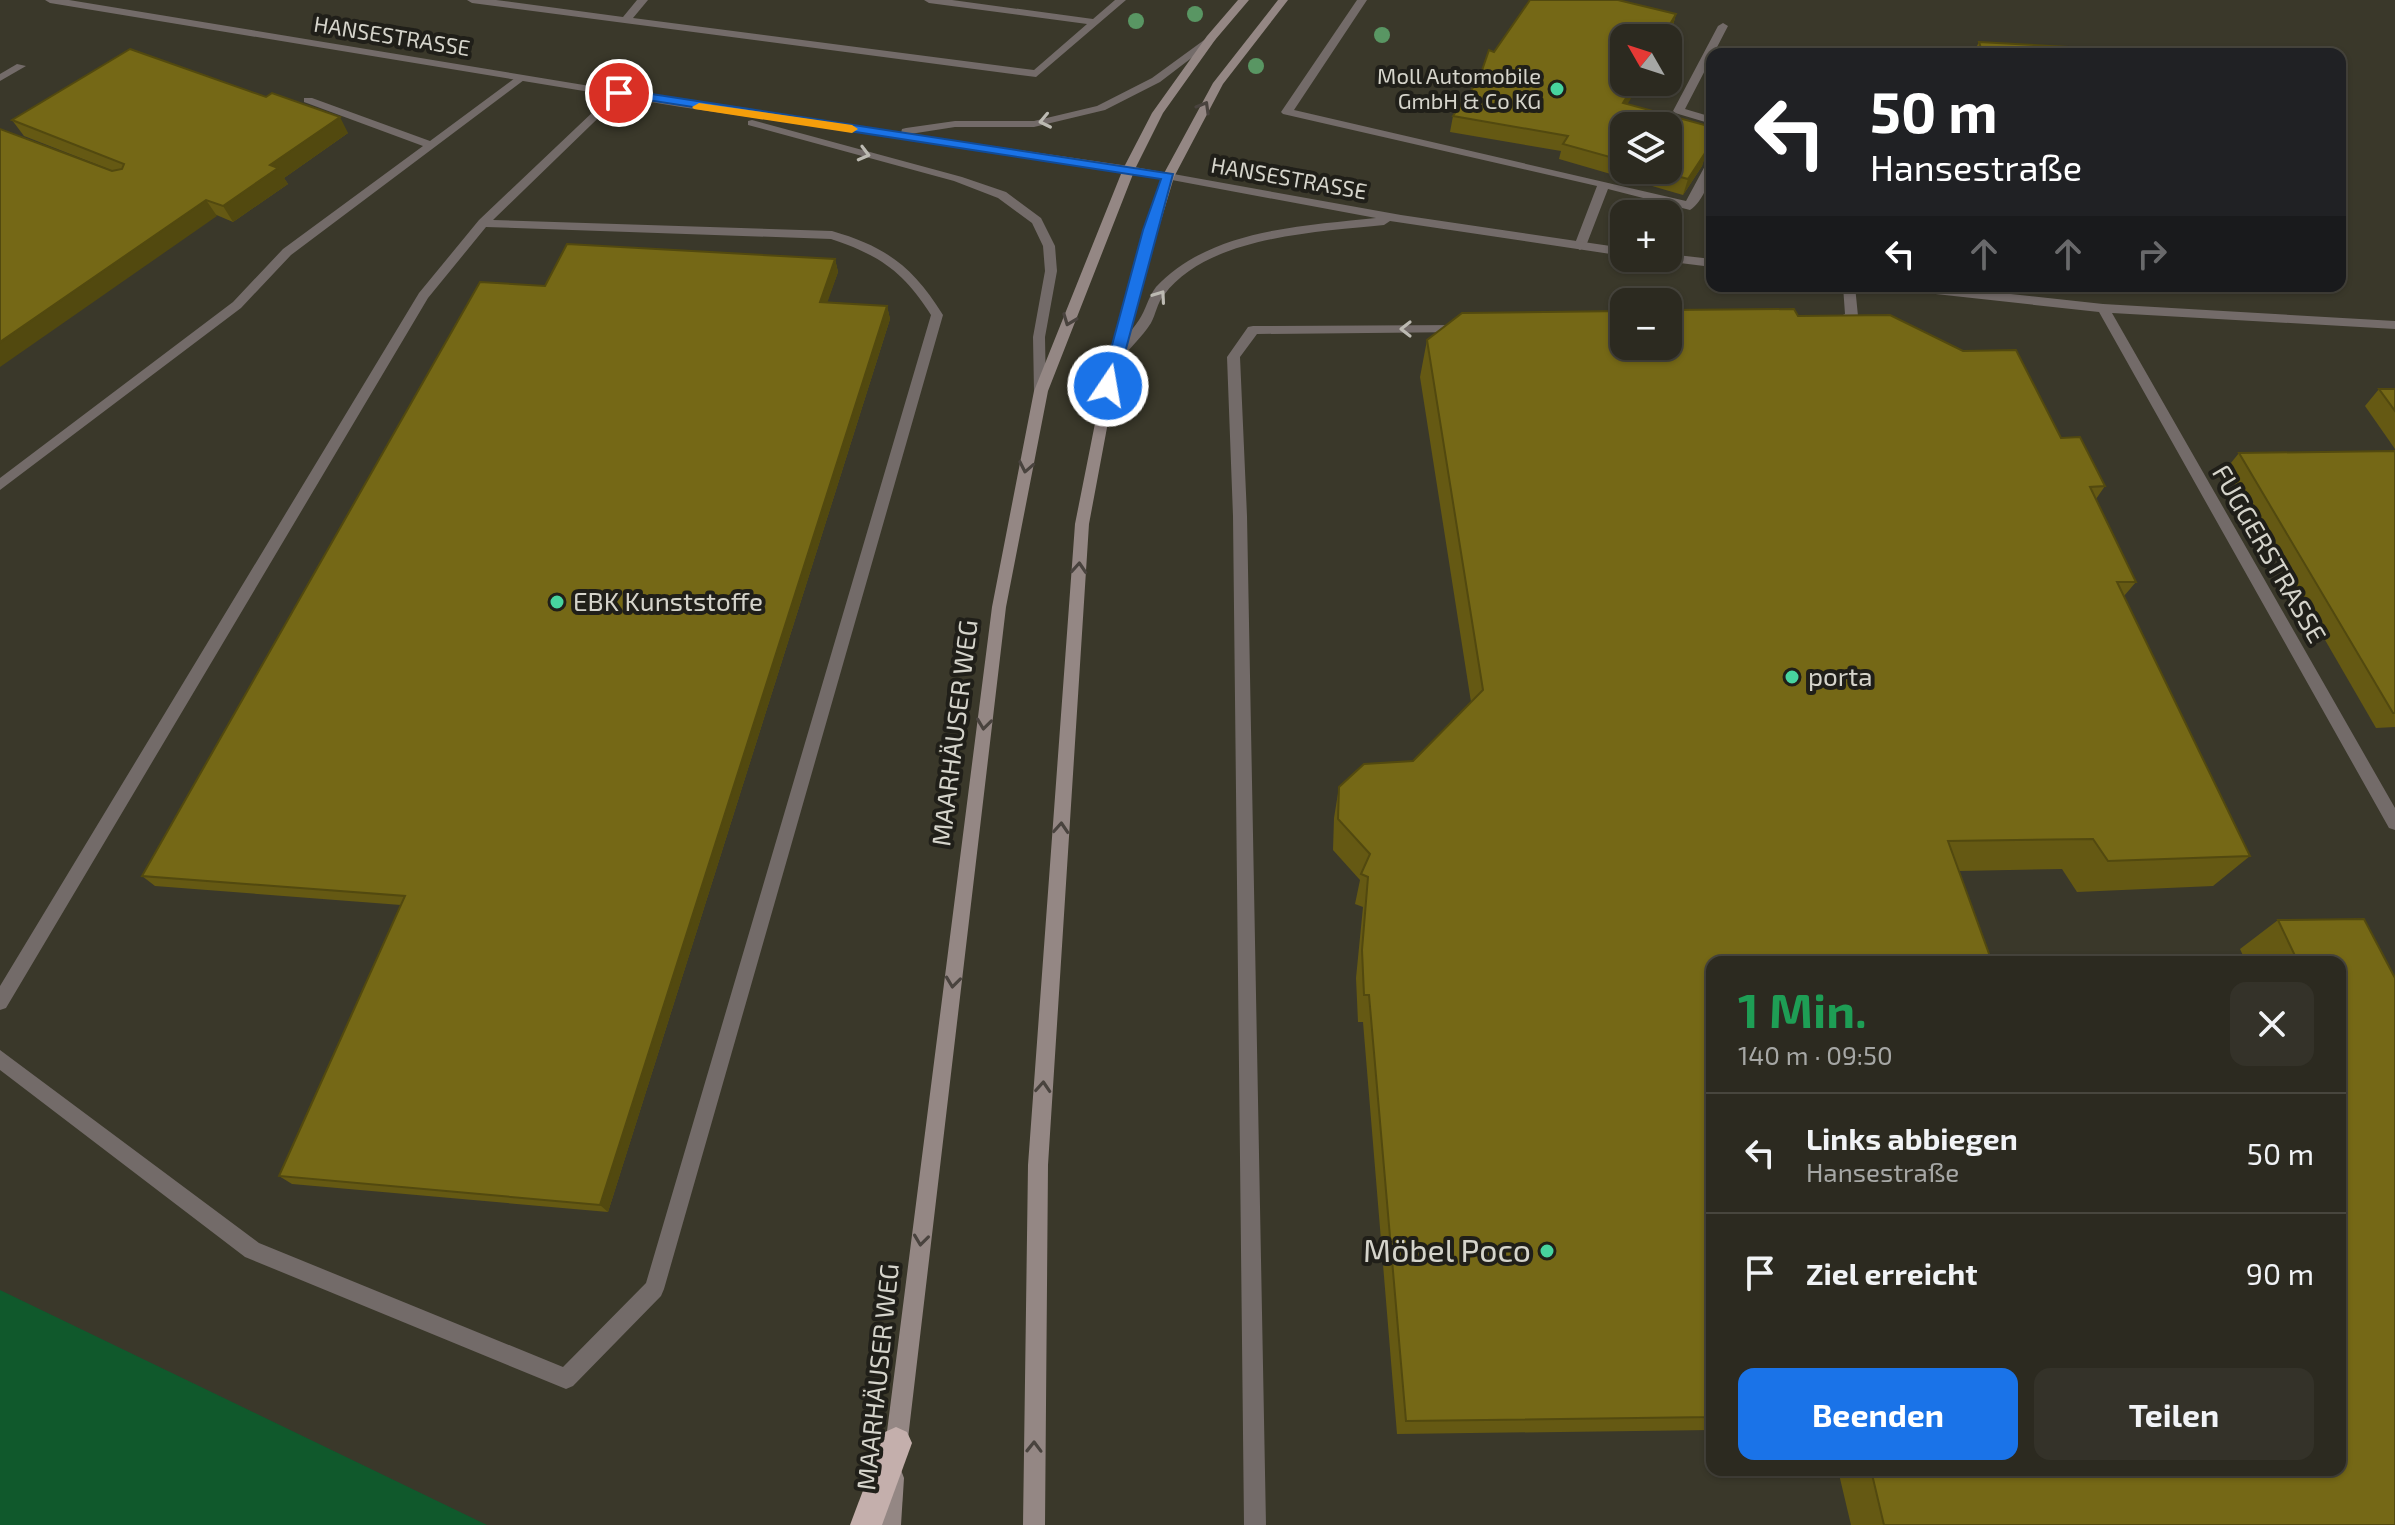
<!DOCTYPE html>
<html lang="de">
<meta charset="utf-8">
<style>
:root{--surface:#2c2a20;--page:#343229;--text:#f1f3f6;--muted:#a6a7a5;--line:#48463e;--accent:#1a73e8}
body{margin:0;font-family:"Exo 2",sans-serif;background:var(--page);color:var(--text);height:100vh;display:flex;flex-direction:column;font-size:30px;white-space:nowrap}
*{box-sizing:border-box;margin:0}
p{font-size:26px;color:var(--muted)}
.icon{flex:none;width:44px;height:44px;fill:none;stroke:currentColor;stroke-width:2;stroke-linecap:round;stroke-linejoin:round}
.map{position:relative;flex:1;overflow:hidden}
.panel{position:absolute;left:1706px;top:956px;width:640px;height:520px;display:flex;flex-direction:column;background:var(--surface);border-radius:16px;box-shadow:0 2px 6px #0004,0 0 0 2px var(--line)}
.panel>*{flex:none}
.banner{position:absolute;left:1706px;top:48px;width:640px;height:244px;border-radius:16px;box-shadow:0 2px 6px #0004,0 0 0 2px var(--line);background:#202124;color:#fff;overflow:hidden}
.needle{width:52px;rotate:309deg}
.controls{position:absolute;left:1610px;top:24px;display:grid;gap:16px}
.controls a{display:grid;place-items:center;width:72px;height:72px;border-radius:16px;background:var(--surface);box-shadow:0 2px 6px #0004,0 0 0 2px var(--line);font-size:40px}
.pin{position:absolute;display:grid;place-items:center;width:68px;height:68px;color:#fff;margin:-34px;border:4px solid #fff;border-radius:50%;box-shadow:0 2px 8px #0007}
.me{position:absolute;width:88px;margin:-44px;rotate:12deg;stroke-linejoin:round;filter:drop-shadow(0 0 6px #0008)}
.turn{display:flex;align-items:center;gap:28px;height:168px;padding:0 32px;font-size:36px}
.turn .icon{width:104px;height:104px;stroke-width:2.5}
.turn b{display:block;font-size:56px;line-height:68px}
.lanes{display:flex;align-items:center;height:76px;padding:0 32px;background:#0003;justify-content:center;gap:40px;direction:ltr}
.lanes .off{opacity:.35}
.round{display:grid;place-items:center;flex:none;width:84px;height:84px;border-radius:16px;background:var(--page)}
.overview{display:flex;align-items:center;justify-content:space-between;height:136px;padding:0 32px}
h1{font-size:48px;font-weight:700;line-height:60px;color:#1e9e55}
.primary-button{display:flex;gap:16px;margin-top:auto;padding:16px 32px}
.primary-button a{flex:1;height:92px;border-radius:16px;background:var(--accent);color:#fff;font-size:32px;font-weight:700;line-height:92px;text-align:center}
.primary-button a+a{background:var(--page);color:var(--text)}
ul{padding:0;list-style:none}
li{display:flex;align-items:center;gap:24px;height:120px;padding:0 32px;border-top:2px solid var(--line)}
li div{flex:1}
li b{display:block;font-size:30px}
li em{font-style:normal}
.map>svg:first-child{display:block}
.green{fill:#10592c}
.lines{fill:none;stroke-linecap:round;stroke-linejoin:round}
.lane{fill:#736b69;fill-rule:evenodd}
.street{fill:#736b69;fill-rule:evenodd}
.secondary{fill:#948784;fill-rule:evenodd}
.highway{fill:#c4afac;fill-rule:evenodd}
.tree{fill:#599663}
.wall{fill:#655913;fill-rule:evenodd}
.shaded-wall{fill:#52490f}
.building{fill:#756816;stroke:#52490f;stroke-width:2}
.oneway{stroke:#49433e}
.oneway2{stroke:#bcbab2}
.route{fill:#1a73e8;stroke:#114b97;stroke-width:2}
.slow{fill:#f59e0b}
.poi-dot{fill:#47d49e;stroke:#201f19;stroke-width:3}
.labels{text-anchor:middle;stroke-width:8;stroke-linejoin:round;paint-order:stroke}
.far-street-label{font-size:22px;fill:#d5d4cb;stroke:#201f19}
.far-poi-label{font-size:22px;fill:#d5d4cb;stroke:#201f19;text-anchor:end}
.street-label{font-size:26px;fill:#d5d4cb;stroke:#201f19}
.poi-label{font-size:26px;fill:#d5d4cb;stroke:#201f19;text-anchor:start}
.near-poi-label{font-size:32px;fill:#d5d4cb;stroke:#201f19;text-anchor:end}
</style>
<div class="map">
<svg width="2395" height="1525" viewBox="0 0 2395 1525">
<rect width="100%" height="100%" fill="#3a382a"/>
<path class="green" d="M 0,1290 L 487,1525 L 0,1525 Z"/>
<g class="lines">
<g class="lane">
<path d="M 467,0 L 496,0 L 623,17 L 637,0 L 648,0 L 633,18 L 1034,70 L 1087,24 L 929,3 L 924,0 L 952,0 L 1093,19 L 1115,0 L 1126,0 L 1036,77 L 472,3 Z"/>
<path d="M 1357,0 L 1367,0 L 1294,110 L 1686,201 L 1706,164 L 1712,161 C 1712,177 1704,201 1690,210 L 1608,189 L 1586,246 L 1580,250 L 1574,246 L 1597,186 L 1283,114 L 1281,112 Z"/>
<path d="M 1723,23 L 1728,26 L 1685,109 L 1712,117 L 1712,124 L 1675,113 L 1673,111 L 1718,26 Z"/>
<path d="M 17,64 L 26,66 L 0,81 L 0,74 Z"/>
<path d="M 519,75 L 528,77 L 291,255 L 241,308 L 0,490 L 0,478 L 233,302 L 283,249 L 423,146 L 304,102 L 304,98 L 312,98 L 430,141 Z"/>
<path d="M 615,91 L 624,93 L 493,220 L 832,231 C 887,247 913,267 943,315 L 664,1289 L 661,1296 L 573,1386 L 566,1389 L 245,1257 L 0,1070 L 0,1050 L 259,1243 L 563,1367 L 646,1283 L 931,315 C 903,271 879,255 831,239 L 486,227 L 428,298 L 6,1008 L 0,1010 L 0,986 L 419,293 L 479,220 Z"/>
<path d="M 1843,286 L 1855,286 L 1858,316 L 1834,328 L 1830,327 L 1830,321 L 1845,314 Z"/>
<path d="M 1462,325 L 1468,329 L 1467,332 L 1257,334 L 1240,357 L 1247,516 L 1266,1525 L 1244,1525 L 1233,516 L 1227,357 L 1248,327 L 1253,326 Z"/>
</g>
<g class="street">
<path d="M 45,0 L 69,0 L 681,101 L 901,133 L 902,129 L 906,128 L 955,121 L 1034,121 L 1097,106 L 1152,78 L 1211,35 L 1216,38 L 1215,40 L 1160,82 L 1105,110 L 1034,127 L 955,127 L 910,134 L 1129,166 L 1401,215 L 1624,248 L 1624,256 L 1390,221 L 1384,225 C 1318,232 1207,236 1164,295 C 1157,303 1156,314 1151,323 C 1142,337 1129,349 1119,361 L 1114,362 L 1108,358 C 1117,345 1130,334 1139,320 C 1146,310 1148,297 1156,287 C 1210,229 1303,226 1376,218 L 1129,172 L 681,107 L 50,3 Z"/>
<path d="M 752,120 L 962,177 L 1006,192 L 1041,218 L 1055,246 L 1057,271 L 1045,337 L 1046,394 L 1041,396 L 1034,391 L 1033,337 L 1045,271 L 1043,246 L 1032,223 L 998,198 L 954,181 L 748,125 L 748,121 Z"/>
<path d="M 1668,254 L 1712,259 L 1712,267 L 1664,261 L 1662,258 L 1668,258 Z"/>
<path d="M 1893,286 L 1936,286 L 2103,304 L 2395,321 L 2395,329 L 2112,313 L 2395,808 L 2395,830 L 2389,828 L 2099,312 L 1899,290 Z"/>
</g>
<g class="secondary">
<path d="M 1238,0 L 1249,0 L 1215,40 L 1163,113 L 1135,169 L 1048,391 L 1006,607 L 907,1447 L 903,1454 L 896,1458 L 889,1454 L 885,1447 L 992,607 L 1034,391 L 1123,169 L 1152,113 L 1207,36 Z"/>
<path d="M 1278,0 L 1288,0 L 1223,84 L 1174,177 L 1120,358 L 1089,524 L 1048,1165 L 1045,1525 L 1023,1525 L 1028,1165 L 1075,524 L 1108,358 L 1162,177 L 1213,83 Z"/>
<path d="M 893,1467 L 901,1470 L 904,1478 L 901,1525 L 879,1525 L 882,1478 L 885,1470 Z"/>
</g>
<path class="highway" d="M 896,1427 L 907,1432 L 912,1443 L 882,1525 L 850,1525 L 885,1432 Z"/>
</g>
<g class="tree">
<circle cx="1195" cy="14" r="8"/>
<circle cx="1136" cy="21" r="8"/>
<circle cx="1382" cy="35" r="8"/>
<circle cx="1256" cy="66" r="8"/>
</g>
<g class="wall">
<path d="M 1676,14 L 1672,29 L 1667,38 L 1624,38 L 1628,104 L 1712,134 L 1702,166 L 1683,195 L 1559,159 L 1561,151 L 1450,132 L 1453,116 L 1479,79 L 1494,52 ZM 1624,126 L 1668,170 L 1624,170 Z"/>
<path d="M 1979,42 L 2197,54 L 1973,54 Z"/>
<path d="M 266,97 L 348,133 L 284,178 L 288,184 L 233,222 L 106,168 L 24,136 L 12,120 Z"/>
<path d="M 835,259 L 838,272 L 827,302 L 887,306 L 890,319 L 608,1212 L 292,1184 L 279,1176 L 401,905 L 155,886 L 142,876 L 545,286 Z"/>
<path d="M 1798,316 L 2061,438 L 2105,486 L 2096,499 L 2136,582 L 2124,596 L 2250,856 L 2213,886 L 2077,892 L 2062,869 L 1959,871 L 1712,962 L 1712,1430 L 1397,1434 L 1363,1022 L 1358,1022 L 1356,978 L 1363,907 L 1355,904 L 1360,880 L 1333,850 L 1334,818 L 1339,787 L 1413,761 L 1471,702 L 1420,377 L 1427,340 Z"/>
<path d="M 2379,389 L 2395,389 L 2395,449 L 2365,406 Z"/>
<path d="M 2395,451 L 2395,727 L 2376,728 L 2226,469 L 2239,453 Z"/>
<path d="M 2364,919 L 2395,1525 L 1851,1525 L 1838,1470 L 2340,1470 L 2340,962 L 2246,962 L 2240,949 L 2278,920 Z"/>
</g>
<g class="shaded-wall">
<path d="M 1676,14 L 1672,29 L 1667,38 L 1662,38 Z"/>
<path d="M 1636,82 L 1641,82 L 1619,118 L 1623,103 Z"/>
<path d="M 340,117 L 348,133 L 284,178 L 288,184 L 233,222 L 223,206 L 270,165 Z"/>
<path d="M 1707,150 L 1702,166 L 1683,195 L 1688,179 Z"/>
<path d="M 206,200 L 217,216 L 0,367 L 0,342 Z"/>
<path d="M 835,259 L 838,272 L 823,315 L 820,302 Z"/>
<path d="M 887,306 L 890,319 L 608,1212 L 600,1205 Z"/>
</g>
<g class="building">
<path d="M 1530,0 L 1618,0 L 1676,14 L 1662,38 L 1624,38 L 1624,82 L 1636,82 L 1623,103 L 1712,127 L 1712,134 L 1707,150 L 1688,179 L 1655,170 L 1668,170 L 1668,126 L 1624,126 L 1624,161 L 1563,144 L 1568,136 L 1453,116 L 1479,79 L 1489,50 L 1494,52 Z"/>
<path d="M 1979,42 L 2197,54 L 1983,54 Z"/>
<path d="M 130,49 L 266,97 L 272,93 L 340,117 L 270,165 L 278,168 L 223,206 L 206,200 L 0,342 L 0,129 L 112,171 L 122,169 L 124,164 L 12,120 Z"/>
<path d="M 567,244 L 835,259 L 820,302 L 887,306 L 600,1205 L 279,1176 L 405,896 L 142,876 L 480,282 L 545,286 Z"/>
<path d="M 1794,309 L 1798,316 L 1890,315 L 1963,351 L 2016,350 L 2061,438 L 2080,437 L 2105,486 L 2090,487 L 2136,582 L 2117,582 L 2250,856 L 2108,861 L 2093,839 L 1948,841 L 1992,962 L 1712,962 L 1712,1417 L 1406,1421 L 1369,995 L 1364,995 L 1362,950 L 1368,877 L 1361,874 L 1370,854 L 1338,819 L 1339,787 L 1364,764 L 1413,761 L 1483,690 L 1427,340 L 1462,313 L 1624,311 L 1624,346 L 1668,346 L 1668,310 Z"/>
<path d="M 2379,389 L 2395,389 L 2395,411 Z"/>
<path d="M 2395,451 L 2395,713 L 2393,713 L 2239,453 Z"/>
<path d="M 2364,919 L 2395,978 L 2395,1525 L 1884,1525 L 1871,1470 L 2340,1470 L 2340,962 L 2298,962 L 2278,920 Z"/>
</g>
<defs><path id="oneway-chevron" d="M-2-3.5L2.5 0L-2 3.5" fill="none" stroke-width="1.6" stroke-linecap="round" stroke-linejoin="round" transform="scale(2)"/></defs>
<g class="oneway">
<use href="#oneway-chevron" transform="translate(1204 107) rotate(-60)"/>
<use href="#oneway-chevron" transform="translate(1069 320) rotate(111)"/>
<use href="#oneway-chevron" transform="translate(1026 467) rotate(101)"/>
<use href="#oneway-chevron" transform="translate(1079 568) rotate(-86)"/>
<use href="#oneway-chevron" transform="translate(984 724) rotate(97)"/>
<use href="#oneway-chevron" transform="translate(1061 828) rotate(-86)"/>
<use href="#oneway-chevron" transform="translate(953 982) rotate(97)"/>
<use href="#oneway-chevron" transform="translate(1043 1087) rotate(-86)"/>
<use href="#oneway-chevron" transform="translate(921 1240) rotate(97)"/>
<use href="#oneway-chevron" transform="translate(1034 1447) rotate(-89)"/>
</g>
<g class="oneway2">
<use href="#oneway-chevron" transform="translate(1045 121) rotate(168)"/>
<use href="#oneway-chevron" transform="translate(864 154) rotate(15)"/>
<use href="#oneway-chevron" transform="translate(1160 296) rotate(-55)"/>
<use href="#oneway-chevron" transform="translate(1406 329) rotate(180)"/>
</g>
<path class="route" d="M 619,89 L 1173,174 L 1116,386 L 1108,391 L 1101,386 L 1143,230 L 1161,179 L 615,95 L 615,90 Z"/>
<path class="slow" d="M 699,103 L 852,125 L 858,129 L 852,133 L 694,109 L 692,107 Z"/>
<g class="poi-dot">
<circle cx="1557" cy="89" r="8"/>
<circle cx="557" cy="602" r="8"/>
<circle cx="1792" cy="677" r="8"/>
<circle cx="1547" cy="1251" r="8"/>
</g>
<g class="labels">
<g class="far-street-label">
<text transform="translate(392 36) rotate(9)" y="8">HANSESTRASSE</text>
<text transform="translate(1289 178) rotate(10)" y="8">HANSESTRASSE</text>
</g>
<g class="far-poi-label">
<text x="1541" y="84">Moll Automobile<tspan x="1541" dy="25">GmbH &amp; Co KG</tspan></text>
</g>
<g class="street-label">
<text transform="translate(2269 554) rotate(60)" y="9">FUGGERSTRASSE</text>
<text transform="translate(955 733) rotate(-83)" y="9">MAARHÄUSER WEG</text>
<text transform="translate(878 1377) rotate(-84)" y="9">MAARHÄUSER WEG</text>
</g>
<g class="poi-label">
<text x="573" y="611">EBK Kunststoffe</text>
<text x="1808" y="686">porta</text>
</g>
<g class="near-poi-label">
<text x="1531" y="1262">Möbel Poco</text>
</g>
</g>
</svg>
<div class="controls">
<a><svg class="needle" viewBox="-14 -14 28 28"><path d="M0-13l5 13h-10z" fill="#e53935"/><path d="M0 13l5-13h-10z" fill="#a6a7a5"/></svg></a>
<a><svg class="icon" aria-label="layers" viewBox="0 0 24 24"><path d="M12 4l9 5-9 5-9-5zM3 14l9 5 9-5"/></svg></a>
<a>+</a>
<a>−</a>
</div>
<div class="pin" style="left:619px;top:93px;background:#d93025"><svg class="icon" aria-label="arrive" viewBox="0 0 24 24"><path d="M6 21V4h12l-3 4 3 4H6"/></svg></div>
<svg class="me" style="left:1108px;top:386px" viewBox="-20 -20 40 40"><circle r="17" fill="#1a73e8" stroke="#fff" stroke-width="3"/><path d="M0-11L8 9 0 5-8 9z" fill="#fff"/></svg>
<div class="banner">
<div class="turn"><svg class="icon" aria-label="left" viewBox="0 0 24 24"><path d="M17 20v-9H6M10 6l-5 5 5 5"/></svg><div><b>50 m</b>Hansestraße</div></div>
<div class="lanes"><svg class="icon" aria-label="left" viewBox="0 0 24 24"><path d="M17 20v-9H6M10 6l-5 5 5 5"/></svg><svg class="icon off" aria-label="ahead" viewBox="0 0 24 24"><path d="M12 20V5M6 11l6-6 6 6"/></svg><svg class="icon off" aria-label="ahead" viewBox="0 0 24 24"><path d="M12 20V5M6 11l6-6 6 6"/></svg><svg class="icon off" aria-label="right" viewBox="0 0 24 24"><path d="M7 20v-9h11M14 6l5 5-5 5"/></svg></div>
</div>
<section class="panel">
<div class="overview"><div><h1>1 Min.</h1><p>140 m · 09:50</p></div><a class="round"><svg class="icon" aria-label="close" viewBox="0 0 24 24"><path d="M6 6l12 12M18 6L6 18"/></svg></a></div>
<ul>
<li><svg class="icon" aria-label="left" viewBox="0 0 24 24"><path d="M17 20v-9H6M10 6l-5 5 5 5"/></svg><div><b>Links abbiegen</b><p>Hansestraße</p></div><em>50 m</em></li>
<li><svg class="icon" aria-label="arrive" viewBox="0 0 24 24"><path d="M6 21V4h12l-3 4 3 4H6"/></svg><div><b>Ziel erreicht</b></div><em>90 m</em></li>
</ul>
<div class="primary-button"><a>Beenden</a><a>Teilen</a></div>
</section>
</div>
